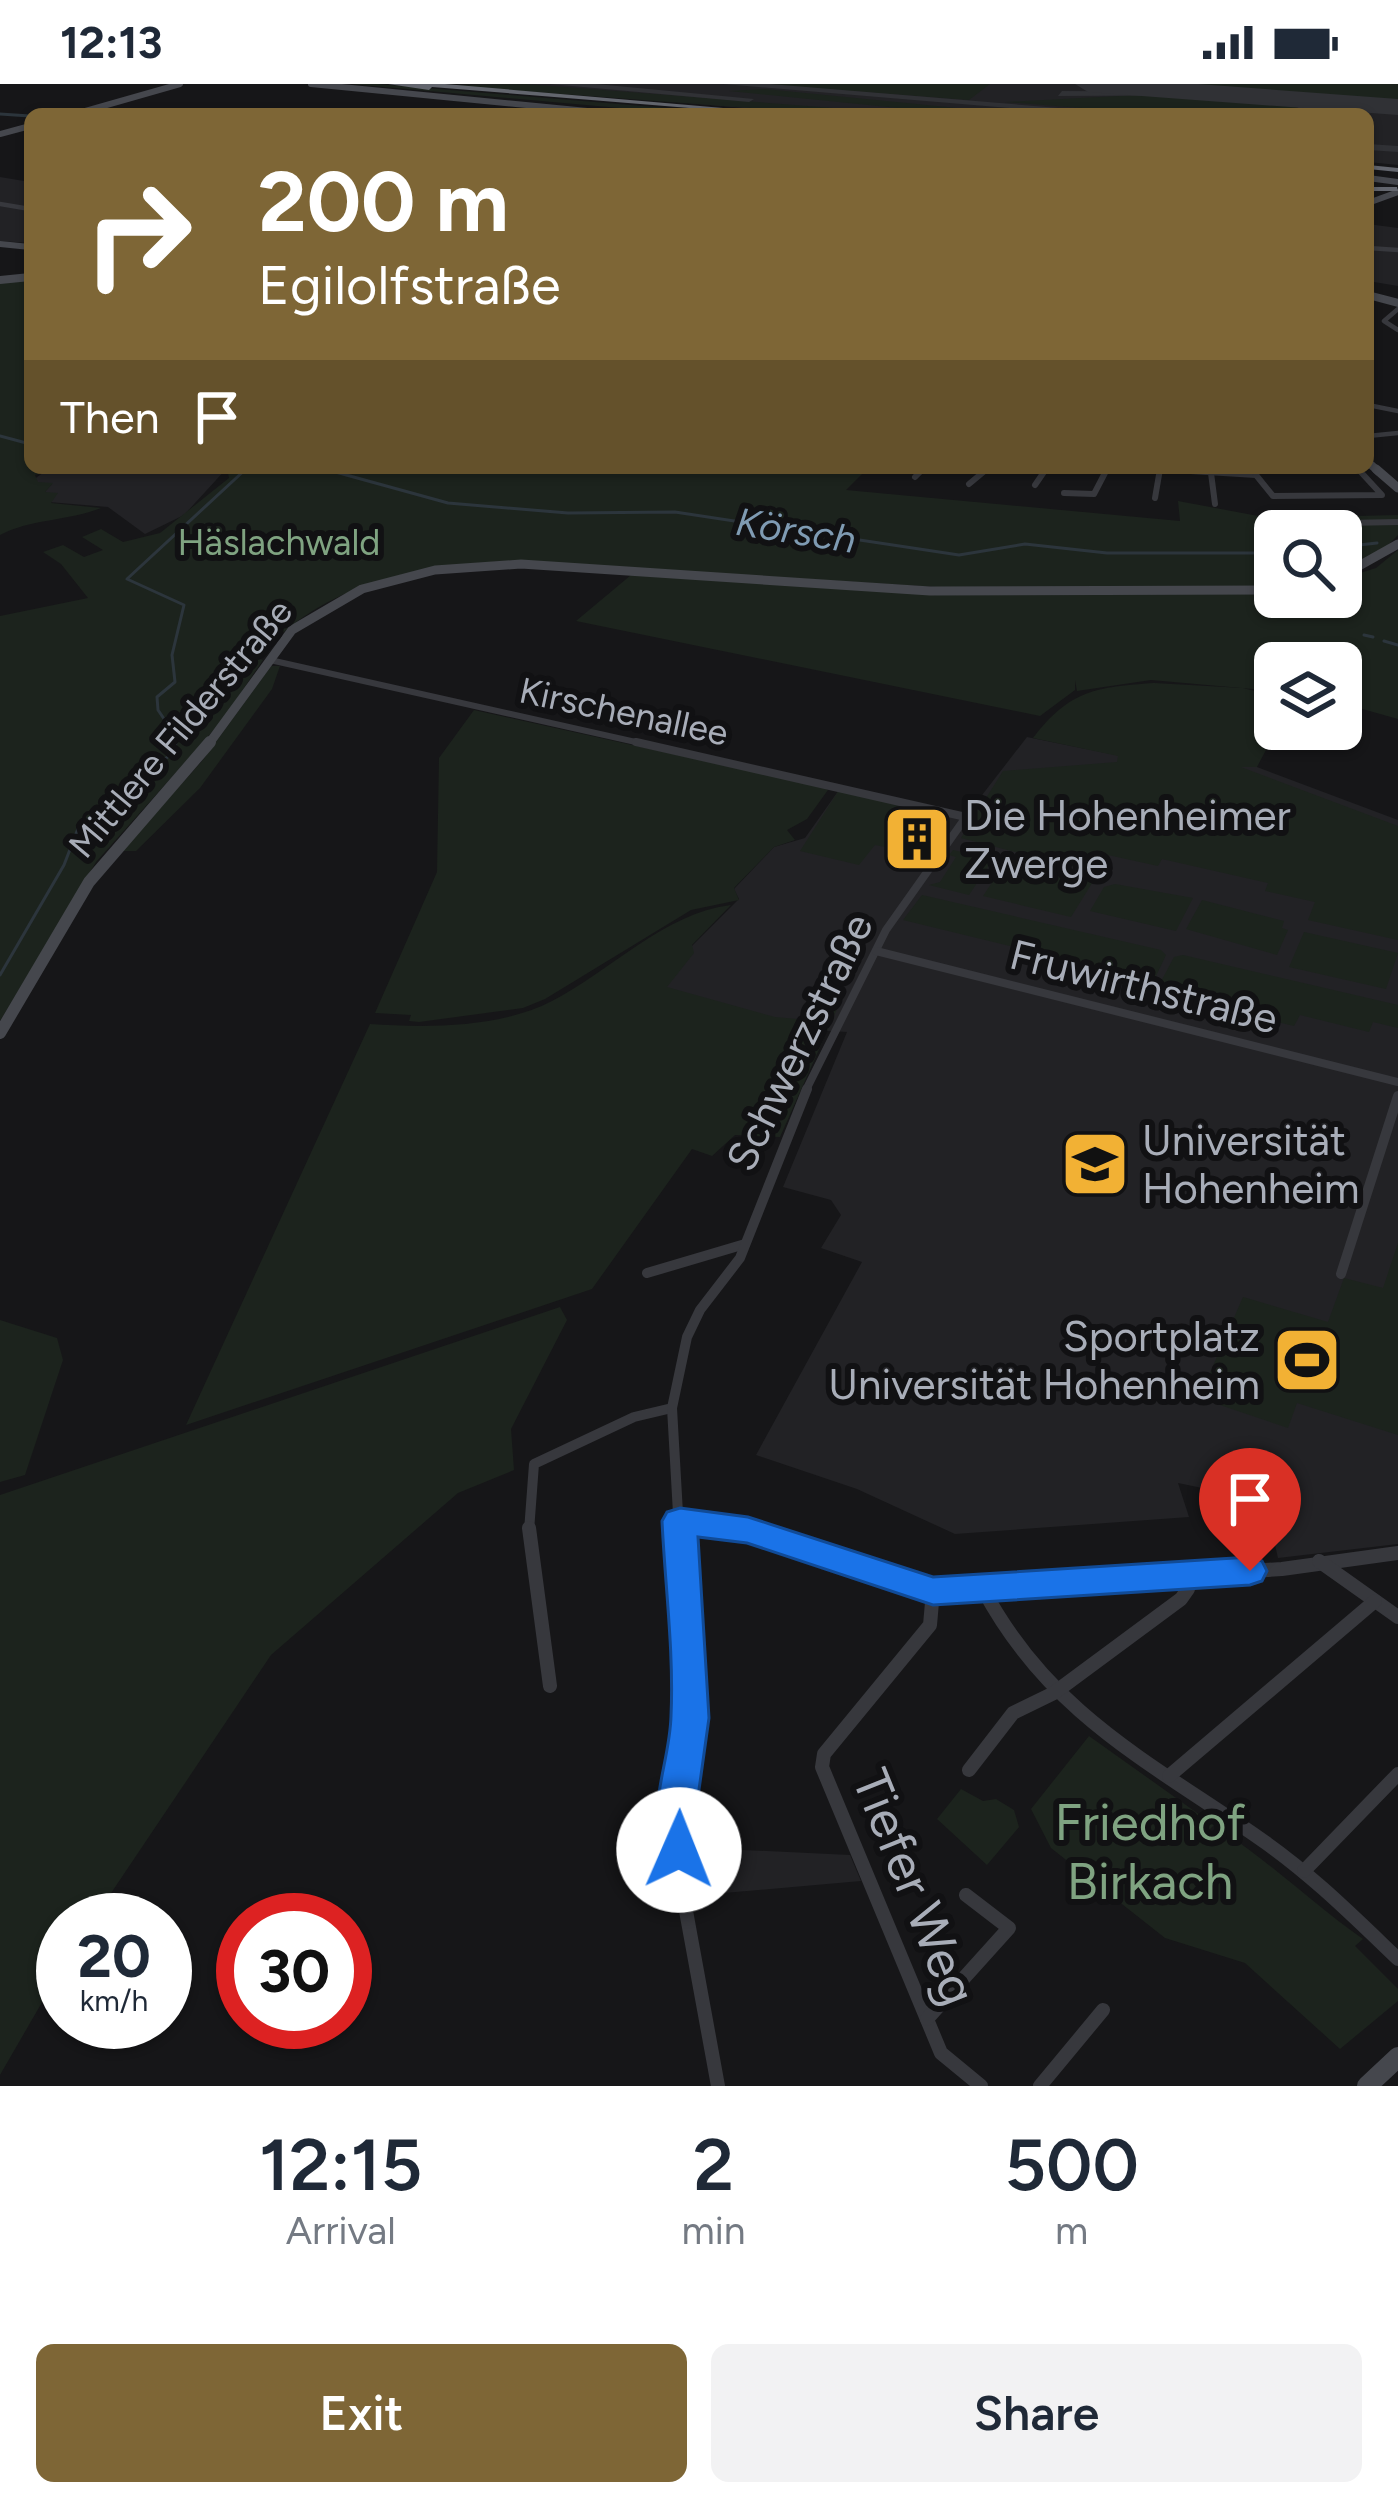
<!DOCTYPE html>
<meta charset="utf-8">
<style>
:root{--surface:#fff;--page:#f2f2f3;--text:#1f2937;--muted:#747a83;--accent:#7e6636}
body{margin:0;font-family:Figtree,sans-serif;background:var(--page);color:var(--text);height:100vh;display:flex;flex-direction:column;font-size:45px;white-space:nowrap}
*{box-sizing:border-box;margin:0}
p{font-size:39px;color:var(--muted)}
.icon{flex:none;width:66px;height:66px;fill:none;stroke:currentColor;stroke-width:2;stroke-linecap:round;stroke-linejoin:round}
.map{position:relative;height:2002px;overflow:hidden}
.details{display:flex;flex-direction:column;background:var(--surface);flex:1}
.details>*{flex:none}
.top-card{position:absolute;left:24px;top:24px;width:1350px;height:366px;border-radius:18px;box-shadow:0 3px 9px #0004;background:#7e6636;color:#fff;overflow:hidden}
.buttons{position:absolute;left:1254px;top:426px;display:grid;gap:24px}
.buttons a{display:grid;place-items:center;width:108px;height:108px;border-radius:18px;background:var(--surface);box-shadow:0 3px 9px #0004;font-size:60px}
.speed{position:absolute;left:36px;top:1809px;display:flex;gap:24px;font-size:60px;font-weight:700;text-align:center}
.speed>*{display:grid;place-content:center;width:156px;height:156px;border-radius:50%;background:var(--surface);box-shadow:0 3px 9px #0004;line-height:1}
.speed small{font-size:30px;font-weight:400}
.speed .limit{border:18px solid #d22;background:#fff;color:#111}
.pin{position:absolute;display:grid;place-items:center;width:102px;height:102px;color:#fff;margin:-123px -51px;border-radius:50% 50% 50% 0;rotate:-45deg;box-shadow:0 0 12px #0007}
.pin .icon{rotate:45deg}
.me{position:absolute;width:132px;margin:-66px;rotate:1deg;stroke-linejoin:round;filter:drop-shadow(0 0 9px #0008)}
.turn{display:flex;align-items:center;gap:42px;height:252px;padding:0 36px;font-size:54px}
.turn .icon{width:156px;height:156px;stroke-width:2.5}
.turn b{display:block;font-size:84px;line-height:102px}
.then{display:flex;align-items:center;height:114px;padding:0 36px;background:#0003;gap:24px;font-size:45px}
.eta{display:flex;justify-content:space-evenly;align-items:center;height:204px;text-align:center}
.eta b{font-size:72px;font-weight:600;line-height:84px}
.action{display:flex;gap:24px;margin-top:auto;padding:24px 36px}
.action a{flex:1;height:138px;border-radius:18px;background:var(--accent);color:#fff;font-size:48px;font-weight:600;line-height:138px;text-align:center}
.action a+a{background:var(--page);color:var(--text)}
.status{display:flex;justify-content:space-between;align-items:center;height:84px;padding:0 60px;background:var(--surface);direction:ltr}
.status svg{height:33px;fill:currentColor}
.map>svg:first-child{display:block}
.built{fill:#222225}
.green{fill:#1c231d}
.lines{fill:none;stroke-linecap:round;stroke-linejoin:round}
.stream{stroke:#2c353c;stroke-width:3}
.taxiway{fill:#303135;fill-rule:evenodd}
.runway{fill:#303135;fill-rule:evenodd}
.street-far4{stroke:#37383d;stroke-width:4.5}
.street-far3{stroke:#37383d;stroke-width:6}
.street-far2{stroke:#37383d;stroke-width:8}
.street-far1{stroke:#37383d;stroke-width:10}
.street{stroke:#37383d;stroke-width:14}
.secondary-far4{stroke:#45474d;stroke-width:6}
.secondary-far3{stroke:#45474d;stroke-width:8}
.secondary-far2{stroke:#45474d;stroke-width:9}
.secondary-far1{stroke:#45474d;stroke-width:12}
.secondary{stroke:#45474d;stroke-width:20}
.highway{fill:#63666e;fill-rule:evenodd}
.route{fill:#1a73e8;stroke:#114b97;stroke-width:3}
.labels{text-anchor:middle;stroke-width:12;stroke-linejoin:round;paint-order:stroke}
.far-park-label{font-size:36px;fill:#7fa381;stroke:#111113}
.far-street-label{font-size:36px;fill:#a8adb8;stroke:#111113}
.far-water-label{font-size:39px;font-style:italic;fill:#7f9bb3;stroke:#111113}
.poi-label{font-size:42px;fill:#a8adb8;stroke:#111113;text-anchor:start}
.street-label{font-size:42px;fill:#a8adb8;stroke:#111113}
.near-park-label{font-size:51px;fill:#7fa381;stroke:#111113}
.near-street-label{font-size:51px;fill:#a8adb8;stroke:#111113}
</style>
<div class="status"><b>12:13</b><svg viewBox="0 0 49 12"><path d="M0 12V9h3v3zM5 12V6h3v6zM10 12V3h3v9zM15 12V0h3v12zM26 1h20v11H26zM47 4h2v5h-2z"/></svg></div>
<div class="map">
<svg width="1398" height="2002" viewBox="0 0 1398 2002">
<rect width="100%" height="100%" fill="#161618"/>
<g class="built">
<path d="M 471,0 L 1398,0 L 1398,81 L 1368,78 L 1368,30 L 814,30 Z"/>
<path d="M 0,93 L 30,98 L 30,159 L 0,157 Z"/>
<path d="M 1368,140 L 1398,144 L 1398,202 L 1368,197 Z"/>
<path d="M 50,384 L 227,384 L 184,431 L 145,450 L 108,423 L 49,418 L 56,411 L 44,409 L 52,400 L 30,398 Z"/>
<path d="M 1027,653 L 1121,672 L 1257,683 L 1398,736 L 1398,1460 L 1278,1474 L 1265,1417 L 1178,1399 L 1189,1433 L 955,1450 L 857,1405 L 756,1371 L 862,1178 L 821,1164 L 841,1131 L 831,1116 L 783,1103 L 847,948 L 802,945 L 660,910 L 692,862 L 739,815 L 734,805 L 774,763 L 805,754 L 839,706 L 965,733 Z"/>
<path d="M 702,1764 L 850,1771 L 861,1797 L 701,1811 Z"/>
</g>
<g class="green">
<path d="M 351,0 L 379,0 L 739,30 L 686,30 Z"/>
<path d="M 525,0 L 911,30 L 830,30 L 440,1 Z"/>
<path d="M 759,0 L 990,0 L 969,16 Z"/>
<path d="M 1146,0 L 1398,0 L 1398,18 Z"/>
<path d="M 765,5 L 957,24 L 918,26 L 729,7 Z"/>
<path d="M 1156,10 L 1297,22 L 1294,30 L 1156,30 L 1005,18 Z"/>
<path d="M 30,193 L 30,384 L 55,384 L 35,391 L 38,398 L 53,399 L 45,408 L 58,409 L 51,419 L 101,424 C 68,437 30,435 0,451 L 0,197 Z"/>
<path d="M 227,384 L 836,384 L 862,390 L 846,406 L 1180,437 L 1178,417 L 1269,434 L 1398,431 L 1398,451 L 1384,465 L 1341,488 L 1341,447 L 1327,447 L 1357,438 L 1316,447 L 1275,447 L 1275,502 L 969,505 L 510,477 C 417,481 322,500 260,572 L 240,570 L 263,576 L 221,638 L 96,778 L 0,937 L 0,532 L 88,514 L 61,480 L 43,468 L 63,461 L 84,473 L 103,466 L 82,453 L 101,445 L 123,458 L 160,449 L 229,394 Z"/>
<path d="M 1398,466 L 1398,635 L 1341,619 L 1341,579 L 1275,579 L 1275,607 L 1151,596 L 1077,607 L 1075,596 L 1075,606 L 1040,632 L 576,537 L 631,491 L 978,511 L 1275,508 L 1275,513 L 1341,513 L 1341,495 L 1376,484 Z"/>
<path d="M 271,582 L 280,582 L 272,605 L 200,704 L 136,767 L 122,767 L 202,677 Z"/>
<path d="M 1154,599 L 1243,604 L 1275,612 L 1277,645 L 1257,683 L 1241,683 L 1398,742 L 1398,856 L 1308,836 L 1315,818 L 1265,807 L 1268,799 L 1162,775 L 1158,782 L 1108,771 L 1097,789 L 961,754 L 1003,687 L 1117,678 L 1118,672 L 1033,654 C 1070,606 1096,603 1154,599 Z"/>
<path d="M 474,626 L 822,703 L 828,706 L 807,735 L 787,746 L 795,756 L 774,763 L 734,804 L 739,816 L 691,826 L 545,915 L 523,924 L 419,938 L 409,937 L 411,931 L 375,929 L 437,788 L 439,674 Z"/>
<path d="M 839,706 L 915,723 L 885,763 L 875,761 L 859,781 L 800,767 Z"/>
<path d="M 953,766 L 993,775 L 969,811 L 929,801 L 940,798 L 956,773 L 949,771 Z"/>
<path d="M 1007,776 L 1094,796 L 1071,833 L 983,812 Z"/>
<path d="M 1115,800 L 1193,814 L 1176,847 L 1090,827 L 1104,803 Z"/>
<path d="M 922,811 L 1161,866 L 1166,871 L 1149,907 L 1009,873 L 1014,863 L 903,836 Z"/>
<path d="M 1202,816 L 1284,837 L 1282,844 L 1288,846 L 1277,871 L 1186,845 Z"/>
<path d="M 731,821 L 692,861 L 694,869 L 667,903 L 775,933 L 809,936 L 837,925 L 780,1053 L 735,1051 L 712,1072 L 692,1065 L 592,1205 L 186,1341 L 370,940 C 427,944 500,944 552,917 C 609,888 666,828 731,821 Z"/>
<path d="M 1304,848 L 1398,869 L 1386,905 L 1289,883 Z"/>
<path d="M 1183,871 L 1398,921 L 1398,944 L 1373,938 L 1369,948 L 1300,931 L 1294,942 L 1165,911 L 1157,905 L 1174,873 Z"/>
<path d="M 1398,1159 L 1398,1351 L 1297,1319 L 1288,1344 L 1199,1314 L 1243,1213 L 1328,1238 L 1344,1194 L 1383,1204 Z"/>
<path d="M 560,1223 L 567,1236 L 511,1345 L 514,1386 L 458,1409 L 271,1571 L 93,1836 L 63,1836 L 63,1882 L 0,1991 L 0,1411 Z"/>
<path d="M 0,1236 L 57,1254 L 63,1276 L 25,1391 L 0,1398 Z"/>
<path d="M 1089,1652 L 1214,1741 L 1209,1746 L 1214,1750 L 1224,1748 C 1275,1782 1313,1820 1363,1855 L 1355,1862 L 1398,1905 L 1398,1917 L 1340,1965 L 1245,1879 L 1165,1854 L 1051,1764 L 1031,1725 Z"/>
<path d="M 961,1705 L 983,1717 L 996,1715 L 1014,1726 L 1019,1743 L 987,1781 L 937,1735 Z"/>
</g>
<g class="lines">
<g class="stream">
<path d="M 0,30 L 30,32"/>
<path d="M 0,352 L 30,360"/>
<path d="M 321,384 L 448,419 L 568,429 L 675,428 L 959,471 L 1025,460 L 1107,469 L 1275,469"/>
<path d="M 1341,463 L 1377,459"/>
<path d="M 1364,551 L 1373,553"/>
<path d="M 1384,557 L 1398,561"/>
<path d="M 0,891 L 64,781 L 79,742 L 174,668 L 177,654 L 158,626 L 157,613 L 175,598 L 172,571 L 184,521 L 127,495 L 247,384"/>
</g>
<g class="taxiway">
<path d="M 550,0 L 596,0 L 754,15 L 749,18 Z"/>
<path d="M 723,0 L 770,0 L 1131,30 L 1082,30 Z"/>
<path d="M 1062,7 L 1232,8 L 1237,11 L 1058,12 Z"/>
<path d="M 1303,14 L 1312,16 L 1307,30 L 1295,30 Z"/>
<path d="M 1368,60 L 1398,62 L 1398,68 L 1368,66 Z"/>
</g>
<path class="runway" d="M 1075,0 L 1198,0 L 1398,15 L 1398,31 L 1088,8 Z"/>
<g class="street-far4">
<path d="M 0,120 L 30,125"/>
<path d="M 1368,164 L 1398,166"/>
<path d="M 1398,225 L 1384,237 L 1398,246"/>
<path d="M 1368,321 L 1398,327"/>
<path d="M 1368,352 L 1398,349"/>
<path d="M 1144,384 L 1206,388"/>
<path d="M 1357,384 L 1361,388"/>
<path d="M 920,388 L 924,384"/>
<path d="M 983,388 L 988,384"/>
<path d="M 1044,388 L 1047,384"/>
</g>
<g class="street-far3">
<path d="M 1158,385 L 1256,391"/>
<path d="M 1211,389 L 1215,420"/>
<path d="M 1256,391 L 1273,412 L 1382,411 L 1358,385"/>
<path d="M 915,393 L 923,385"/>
<path d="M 969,400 L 987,385"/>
<path d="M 1035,401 L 1046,385"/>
<path d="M 1064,409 L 1094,410 L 1107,385"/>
<path d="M 1155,414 L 1160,385"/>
<path d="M 1322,447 L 1345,439 L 1398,438"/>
<path d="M 270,576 L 649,661"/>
</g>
<g class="street-far2">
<path d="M 636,658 L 966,733 L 886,846 L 805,1008"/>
<path d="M 876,867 L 1398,998"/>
</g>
<g class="street-far1">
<path d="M 647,1189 L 745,1160"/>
<path d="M 1341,1190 L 1398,1012"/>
<path d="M 679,1437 L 752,1447"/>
<path d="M 529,1447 L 534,1380 L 634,1333 L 672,1324"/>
<path d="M 679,1447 L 672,1324 L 687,1253 L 700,1226 L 740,1174 L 807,1005"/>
</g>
<g class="street">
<path d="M 529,1444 L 550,1602"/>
<path d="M 679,1444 L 690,1634 L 676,1727 L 682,1805 L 718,2002"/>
<path d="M 734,1444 L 933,1507 L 1282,1485 L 1398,1469"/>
<path d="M 1319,1477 L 1398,1533"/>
<path d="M 983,1505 C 1049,1629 1148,1677 1259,1754 C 1310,1789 1353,1832 1398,1875"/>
<path d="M 933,1507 L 930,1541 L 824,1670 L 822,1683 L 941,1969 L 981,2002"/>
<path d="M 969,1686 L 1013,1629 L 1054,1609 L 1181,1515 L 1188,1505 L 1184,1491"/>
<path d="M 1169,1692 L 1375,1517"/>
<path d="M 1304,1787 L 1398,1690"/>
<path d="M 927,1935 L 1009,1844 L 966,1811"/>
<path d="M 1040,2002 L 1103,1926"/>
</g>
<g class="secondary-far4">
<path d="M 311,0 L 618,30"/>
<path d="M 75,30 L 180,0"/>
<path d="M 0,50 L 30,42"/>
<path d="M 1368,94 L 1398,98"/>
<path d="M 1368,119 L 1398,108"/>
<path d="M 0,160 L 30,163"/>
</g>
<g class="secondary-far3">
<path d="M 0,196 L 30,193"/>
<path d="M 1368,211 L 1398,219"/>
<path d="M 1368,378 L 1379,388"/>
</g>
<g class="secondary-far2">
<path d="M 1376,385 L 1398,404"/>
<path d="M 1341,492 L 1398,460"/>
<path d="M 208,661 L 292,546 L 362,505 L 435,486 L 521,480 L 930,507 L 1275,506"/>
</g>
<path class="secondary-far1" d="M 0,949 L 89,798 L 210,658"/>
<path class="secondary" d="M 1367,2002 L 1398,1973"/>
<g class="highway">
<path d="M 388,0 L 445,0 L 794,30 L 763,30 L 432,3 L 429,6 Z"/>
<path d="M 1368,81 L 1398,84 L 1398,88 L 1368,85 Z"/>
<path d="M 1371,103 L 1397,103 L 1398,107 L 1374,107 Z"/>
</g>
</g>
<path class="route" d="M 680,1424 L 748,1433 L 933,1493 L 1250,1473 L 1262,1477 L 1267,1487 L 1262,1497 L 1250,1501 L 933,1521 L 747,1459 L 698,1453 L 709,1634 L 696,1727 L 699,1766 L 693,1778 L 679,1783 L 665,1778 C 643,1732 670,1680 671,1632 C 674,1568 665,1501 662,1437 L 667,1428 Z"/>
<defs>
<g id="building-square" transform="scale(3.45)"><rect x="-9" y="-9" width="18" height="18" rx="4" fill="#f2b134" stroke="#111113"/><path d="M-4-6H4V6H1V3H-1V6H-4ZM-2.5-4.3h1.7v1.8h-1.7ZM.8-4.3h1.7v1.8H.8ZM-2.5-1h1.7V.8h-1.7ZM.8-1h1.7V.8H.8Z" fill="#111"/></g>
<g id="university-square" transform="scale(3.45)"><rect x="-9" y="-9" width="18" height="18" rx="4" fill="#f2b134" stroke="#111113"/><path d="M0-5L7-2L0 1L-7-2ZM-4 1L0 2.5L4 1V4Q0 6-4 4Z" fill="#111"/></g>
<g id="stadium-square" transform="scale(3.45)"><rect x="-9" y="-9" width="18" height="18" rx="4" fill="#f2b134" stroke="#111113"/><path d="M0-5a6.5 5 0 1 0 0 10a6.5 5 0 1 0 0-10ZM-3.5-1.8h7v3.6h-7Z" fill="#111"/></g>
</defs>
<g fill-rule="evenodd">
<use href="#building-square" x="917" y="755"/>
<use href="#university-square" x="1095" y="1080"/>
<use href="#stadium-square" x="1307" y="1276"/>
</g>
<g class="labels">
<g class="far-park-label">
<text x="279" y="471">Häslachwald</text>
</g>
<g class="far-street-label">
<text transform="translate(624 627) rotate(12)" y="13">Kirschenallee</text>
<text transform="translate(180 644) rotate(-50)" y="13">Mittlere Filderstraße</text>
</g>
<g class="far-water-label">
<text transform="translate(796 446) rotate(9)" y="14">Körsch</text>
</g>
<g class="poi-label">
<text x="964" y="746">Die Hohenheimer<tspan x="964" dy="48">Zwerge</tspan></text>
<text x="1142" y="1071">Universität<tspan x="1142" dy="48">Hohenheim</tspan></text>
<text x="1260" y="1267" text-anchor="end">Sportplatz<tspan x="1260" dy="48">Universität Hohenheim</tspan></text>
</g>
<g class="street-label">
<text transform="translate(1144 902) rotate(14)" y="15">Fruwirthstraße</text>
<text transform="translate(799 958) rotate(-64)" y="15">Schwerzstraße</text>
</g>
<g class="near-park-label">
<text x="1150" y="1756">Friedhof<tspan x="1150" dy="59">Birkach</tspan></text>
</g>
<g class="near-street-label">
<text transform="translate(915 1803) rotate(68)" y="18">Tiefer Weg</text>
</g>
</g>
</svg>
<div class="buttons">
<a><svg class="icon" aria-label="search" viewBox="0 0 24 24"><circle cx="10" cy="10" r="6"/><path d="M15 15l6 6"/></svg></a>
<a><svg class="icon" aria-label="layers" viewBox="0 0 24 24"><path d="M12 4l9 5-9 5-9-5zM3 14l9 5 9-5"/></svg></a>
</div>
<div class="speed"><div>20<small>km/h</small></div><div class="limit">30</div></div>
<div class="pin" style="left:1250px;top:1487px;background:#d93025"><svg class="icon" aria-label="arrive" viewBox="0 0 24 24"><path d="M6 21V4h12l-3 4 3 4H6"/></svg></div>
<svg class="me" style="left:679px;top:1766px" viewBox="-20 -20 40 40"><circle r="19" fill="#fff"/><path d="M0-13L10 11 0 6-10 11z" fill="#1a73e8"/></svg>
<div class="top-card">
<div class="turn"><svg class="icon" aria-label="right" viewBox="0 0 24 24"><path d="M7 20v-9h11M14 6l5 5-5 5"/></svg><div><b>200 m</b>Egilolfstraße</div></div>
<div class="then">Then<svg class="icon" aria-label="arrive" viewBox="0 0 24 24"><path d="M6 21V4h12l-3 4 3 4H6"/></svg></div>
</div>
</div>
<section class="details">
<div class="eta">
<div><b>12:15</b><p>Arrival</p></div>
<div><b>2</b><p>min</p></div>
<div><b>500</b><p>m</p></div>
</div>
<div class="action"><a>Exit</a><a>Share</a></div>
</section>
